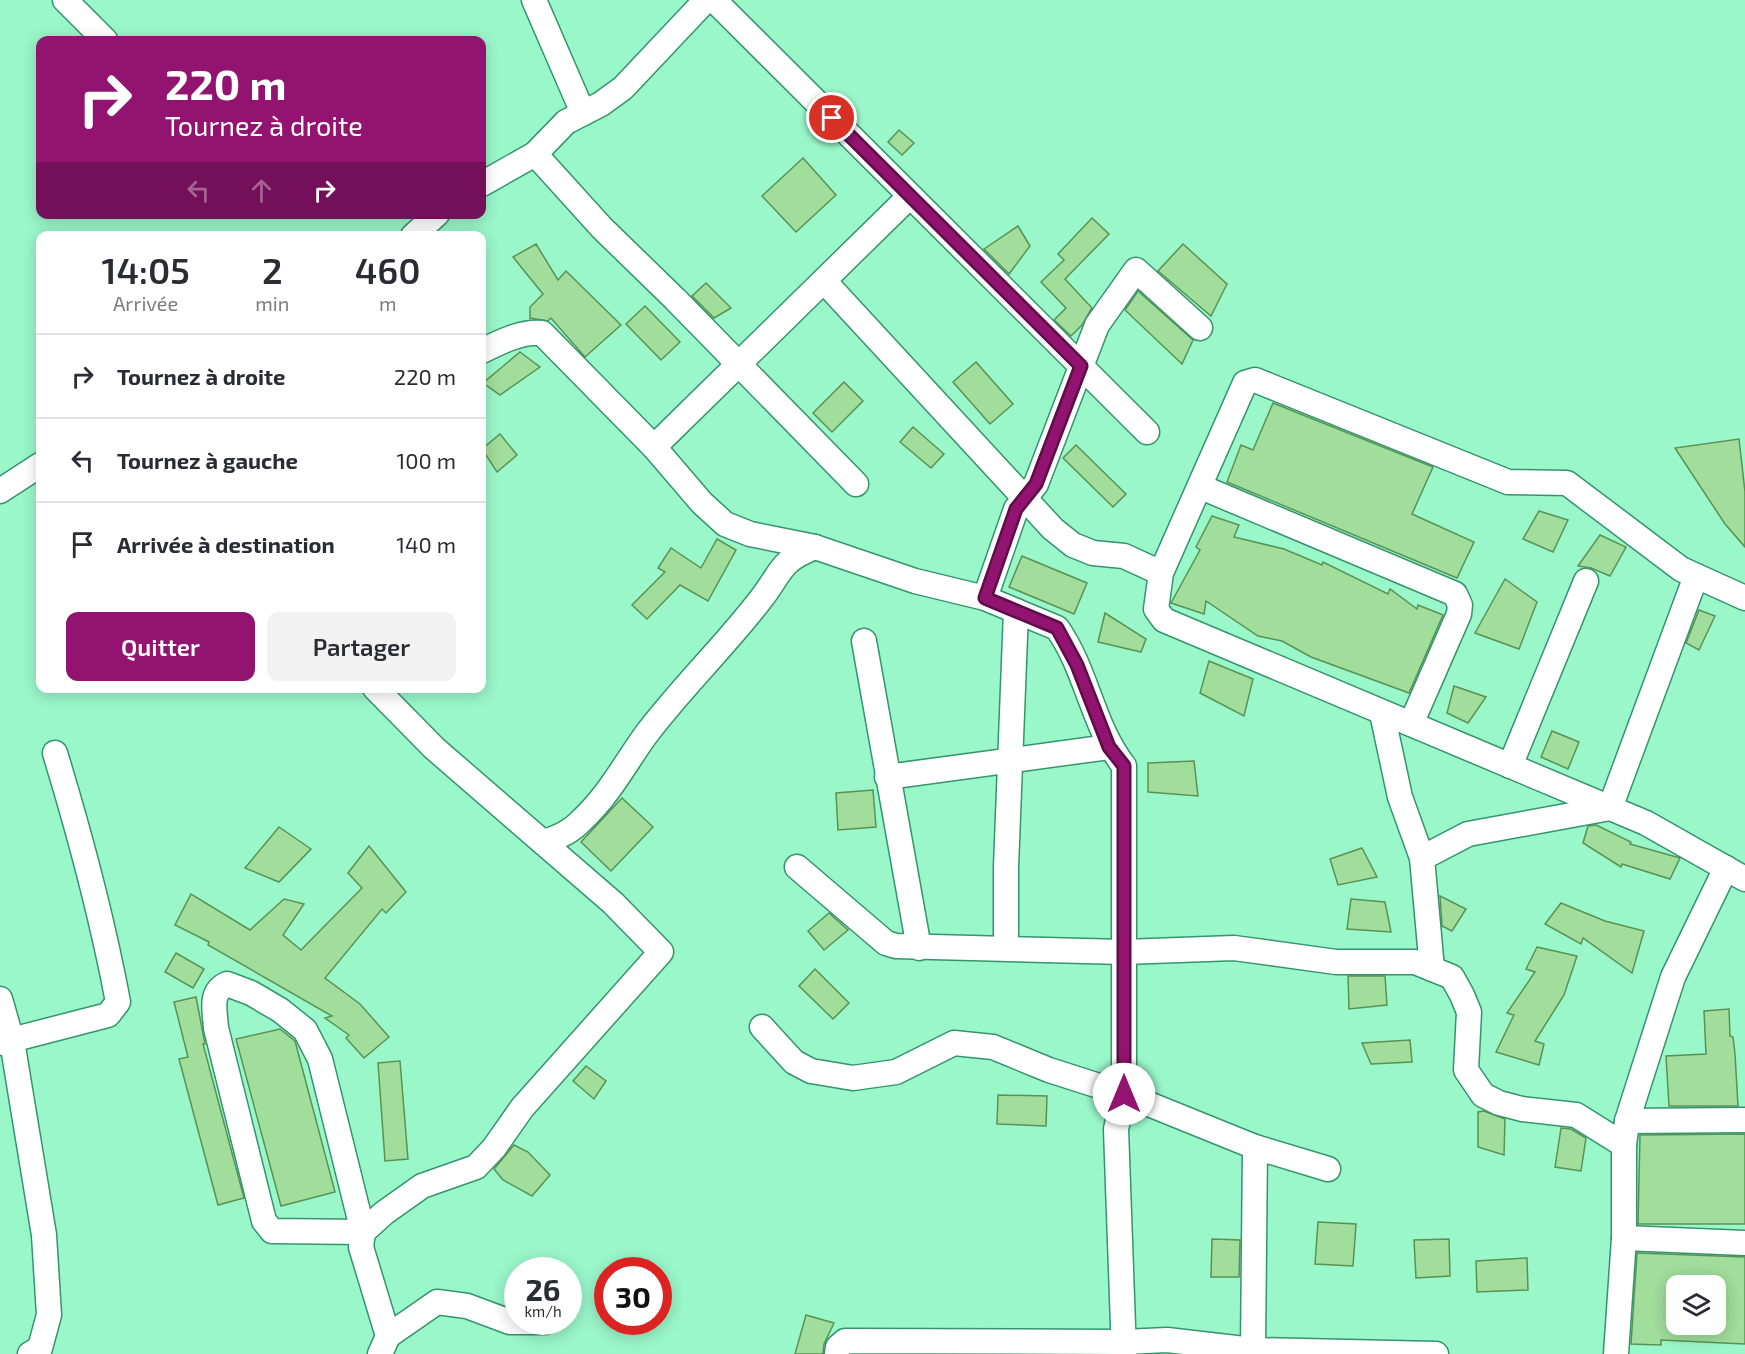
<!DOCTYPE html>
<html lang="fr">
<meta charset="utf-8">
<style>
:root{--surface:#fff;--page:#f2f2f3;--text:#2b2b33;--muted:#7c7c81;--line:#e1e1e2;--accent:#921470}
body{margin:0;font-family:"Exo 2",sans-serif;background:var(--page);color:var(--text);height:100vh;display:flex;flex-direction:column;font-size:22px;white-space:nowrap}
*{box-sizing:border-box;margin:0}
p{font-size:20px;color:var(--muted)}
.icon{flex:none;width:33px;height:33px;fill:none;stroke:currentColor;stroke-width:2;stroke-linecap:round;stroke-linejoin:round}
.map{position:relative;flex:1;overflow:hidden}
.drawer{position:absolute;left:36px;top:231px;width:450px;height:462px;display:flex;flex-direction:column;background:var(--surface);border-radius:12px;box-shadow:0 3px 15px #0003}
.drawer>*{flex:none}
.top-card{position:absolute;left:36px;top:36px;width:450px;height:183px;border-radius:12px;box-shadow:0 3px 15px #0003;background:#921470;color:#fff;overflow:hidden}
.controls{position:absolute;left:1666px;top:1275px;display:grid;gap:12px}
.controls a{display:grid;place-items:center;width:60px;height:60px;border-radius:12px;background:var(--surface);box-shadow:0 3px 15px #0003;font-size:30px}
.speed{position:absolute;left:504px;top:1257px;display:flex;gap:12px;font-size:30px;font-weight:700;text-align:center}
.speed>*{display:grid;place-content:center;width:78px;height:78px;border-radius:50%;background:var(--surface);box-shadow:0 3px 15px #0003;line-height:1}
.speed small{font-size:15px;font-weight:400}
.speed .limit{border:9px solid #d22;background:#fff;color:#111}
.pin{position:absolute;display:grid;place-items:center;width:51px;height:51px;color:#fff;margin:-26px;border:3px solid #fff;border-radius:50%;box-shadow:0 2px 6px #0007}
.me{position:absolute;width:66px;margin:-33px;rotate:0deg;stroke-linejoin:round;filter:drop-shadow(0 0 4px #0008)}
.turn{display:flex;align-items:center;gap:21px;height:126px;padding:0 30px;font-size:27px}
.turn .icon{width:78px;height:78px;stroke-width:2.5}
.turn b{display:block;font-size:42px;line-height:51px}
.lanes{display:flex;align-items:center;height:57px;padding:0 30px;background:#0003;justify-content:center;gap:30px;direction:ltr}
.lanes .off{opacity:.35}
.eta{display:flex;justify-content:space-evenly;align-items:center;height:102px;text-align:center}
.eta b{font-size:36px;font-weight:600;line-height:42px}
.action{display:flex;gap:12px;margin-top:auto;padding:12px 30px}
.action a{flex:1;height:69px;border-radius:12px;background:var(--accent);color:#fff;font-size:24px;font-weight:600;line-height:69px;text-align:center}
.action a+a{background:var(--page);color:var(--text)}
ul{padding:0;list-style:none}
li{display:flex;align-items:center;gap:18px;height:84px;padding:0 30px;border-top:2px solid var(--line)}
li div{flex:1}
li b{display:block;font-size:22px}
li em{font-style:normal}
.map>svg:first-child{display:block}
.building{fill:#a1dd9b;stroke:#599254;stroke-width:1.5;fill-rule:evenodd}
.lines{fill:none;stroke-linecap:round;stroke-linejoin:round}
.minor-casing{stroke:#34946c;stroke-width:27}
.minor{stroke:#fff;stroke-width:24}
.route-casing{stroke:#5f0d49;stroke-width:15}
.route{stroke:#921470;stroke-width:10}
</style>
<div class="map">
<svg width="1745" height="1354" viewBox="0 0 1745 1354">
<rect width="100%" height="100%" fill="#9af7ca"/>
<g class="building">
<path d="M 899,130 L 914,143 L 902,155 L 888,142 Z"/>
<path d="M 803,158 L 836,195 L 796,232 L 762,196 Z"/>
<path d="M 1092,218 L 1109,234 L 1065,279 L 1092,308 L 1082,325 L 1071,336 L 1054,320 L 1066,308 L 1041,282 L 1064,260 L 1058,254 Z"/>
<path d="M 1018,226 L 1030,246 L 1009,274 L 984,249 Z"/>
<path d="M 536,244 L 558,280 L 566,271 L 621,325 L 585,357 L 551,318 L 548,321 L 530,318 L 530,307 L 543,294 L 513,257 Z"/>
<path d="M 1183,244 L 1227,284 L 1211,316 L 1158,271 Z"/>
<path d="M 706,283 L 731,308 L 714,318 L 692,296 Z"/>
<path d="M 1138,291 L 1193,340 L 1182,364 L 1125,310 Z"/>
<path d="M 645,306 L 680,342 L 661,360 L 626,324 Z"/>
<path d="M 520,352 L 540,367 L 500,395 L 483,383 Z"/>
<path d="M 976,362 L 1013,404 L 990,424 L 953,382 Z"/>
<path d="M 844,382 L 863,401 L 832,432 L 813,413 Z"/>
<path d="M 1273,403 L 1433,467 L 1412,514 L 1474,542 L 1457,578 L 1227,482 L 1241,445 L 1253,450 Z"/>
<path d="M 913,427 L 944,454 L 931,468 L 900,442 Z"/>
<path d="M 500,434 L 517,455 L 497,472 L 482,449 Z"/>
<path d="M 1739,439 L 1745,492 L 1745,547 L 1725,524 L 1675,448 Z"/>
<path d="M 1076,445 L 1126,494 L 1113,507 L 1063,458 Z"/>
<path d="M 1539,511 L 1568,520 L 1553,552 L 1523,539 Z"/>
<path d="M 1212,516 L 1239,525 L 1234,537 L 1284,549 L 1322,565 L 1323,562 L 1388,594 L 1390,589 L 1417,609 L 1418,605 L 1443,615 L 1409,693 L 1311,657 L 1282,641 L 1258,636 L 1206,601 L 1204,614 L 1171,603 L 1200,550 L 1196,547 Z"/>
<path d="M 1600,535 L 1626,547 L 1610,576 L 1591,568 L 1578,566 Z"/>
<path d="M 717,539 L 736,550 L 708,601 L 680,585 L 647,619 L 632,605 L 665,572 L 658,568 L 671,548 L 701,568 Z"/>
<path d="M 1022,556 L 1087,583 L 1074,614 L 1009,587 Z"/>
<path d="M 1505,579 L 1537,602 L 1519,649 L 1475,633 Z"/>
<path d="M 1699,610 L 1715,616 L 1699,650 L 1686,643 Z"/>
<path d="M 1105,613 L 1146,639 L 1141,652 L 1098,642 Z"/>
<path d="M 1209,661 L 1253,679 L 1244,716 L 1200,693 Z"/>
<path d="M 1454,686 L 1486,697 L 1468,723 L 1447,713 Z"/>
<path d="M 1552,731 L 1579,742 L 1568,769 L 1541,757 Z"/>
<path d="M 1194,761 L 1198,796 L 1148,792 L 1148,763 Z"/>
<path d="M 873,790 L 876,827 L 838,830 L 836,793 Z"/>
<path d="M 622,798 L 653,827 L 611,871 L 581,842 Z"/>
<path d="M 1596,825 L 1631,842 L 1630,844 L 1680,858 L 1670,879 L 1622,864 L 1621,867 L 1583,843 L 1588,826 Z"/>
<path d="M 279,827 L 311,849 L 279,882 L 245,868 Z"/>
<path d="M 369,846 L 406,892 L 386,913 L 382,909 L 325,978 L 360,1004 L 389,1037 L 364,1058 L 346,1038 L 349,1035 L 325,1018 L 332,1016 L 208,945 L 209,942 L 175,925 L 191,894 L 250,930 L 284,899 L 304,904 L 283,935 L 301,950 L 362,888 L 348,873 Z"/>
<path d="M 1362,848 L 1377,877 L 1338,885 L 1330,859 Z"/>
<path d="M 1440,896 L 1466,909 L 1452,931 L 1442,926 Z"/>
<path d="M 1351,899 L 1385,902 L 1391,932 L 1347,929 Z"/>
<path d="M 1561,903 L 1605,921 L 1644,931 L 1632,973 L 1583,938 L 1581,944 L 1545,924 Z"/>
<path d="M 829,913 L 848,930 L 824,950 L 808,931 Z"/>
<path d="M 1537,947 L 1577,956 L 1564,995 L 1535,1041 L 1544,1044 L 1539,1065 L 1496,1052 L 1514,1015 L 1507,1013 L 1535,972 L 1526,969 Z"/>
<path d="M 176,953 L 204,969 L 193,988 L 165,972 Z"/>
<path d="M 815,969 L 849,1003 L 833,1019 L 799,986 Z"/>
<path d="M 1348,976 L 1385,976 L 1387,1005 L 1349,1009 Z"/>
<path d="M 196,997 L 205,1044 L 203,1044 L 244,1198 L 218,1205 L 179,1059 L 188,1057 L 174,1002 Z"/>
<path d="M 1729,1009 L 1730,1036 L 1733,1037 L 1735,1054 L 1738,1106 L 1669,1106 L 1666,1056 L 1706,1054 L 1704,1011 Z"/>
<path d="M 280,1029 L 295,1041 L 335,1192 L 281,1206 L 236,1039 Z"/>
<path d="M 1410,1040 L 1412,1062 L 1371,1064 L 1362,1043 Z"/>
<path d="M 400,1061 L 408,1159 L 385,1161 L 378,1063 Z"/>
<path d="M 586,1066 L 606,1081 L 594,1099 L 573,1081 Z"/>
<path d="M 998,1095 L 1047,1096 L 1046,1126 L 997,1124 Z"/>
<path d="M 1484,1111 L 1505,1119 L 1504,1155 L 1478,1147 L 1478,1112 Z"/>
<path d="M 1561,1128 L 1571,1129 L 1586,1138 L 1581,1171 L 1555,1167 Z"/>
<path d="M 1745,1134 L 1745,1224 L 1638,1224 L 1640,1135 Z"/>
<path d="M 514,1145 L 528,1152 L 550,1175 L 532,1196 L 503,1180 L 494,1169 Z"/>
<path d="M 1318,1222 L 1356,1224 L 1353,1266 L 1315,1264 Z"/>
<path d="M 1212,1239 L 1240,1240 L 1239,1277 L 1211,1277 Z"/>
<path d="M 1449,1239 L 1450,1276 L 1416,1278 L 1414,1240 Z"/>
<path d="M 1637,1253 L 1745,1257 L 1745,1344 L 1661,1340 L 1661,1345 L 1631,1344 ZM 1677,1286 L 1716,1286 L 1716,1324 L 1677,1324 Z"/>
<path d="M 1527,1258 L 1528,1290 L 1477,1292 L 1476,1261 Z"/>
<path d="M 806,1315 L 834,1323 L 824,1344 L 823,1354 L 795,1354 Z"/>
</g>
<g class="lines">
<g class="minor-casing">
<g id="minor">
<path d="M 65,0 L 105,40"/>
<path d="M 534,0 L 583,113"/>
<path d="M 714,0 L 1147,432"/>
<path d="M 535,154 L 602,228 L 675,299 L 856,484"/>
<path d="M 482,184 L 535,154 L 566,122 L 601,104 L 623,88 L 706,0"/>
<path d="M 413,236 L 437,214"/>
<path d="M 824,281 L 1053,529 L 1073,545 L 1093,553 L 1124,556 L 1161,573"/>
<path d="M 482,351 C 500,342 522,331 542,333 L 654,447 L 702,503 L 725,524 L 750,534 L 815,547 L 915,581 L 985,598 L 1057,628 C 1087,670 1092,725 1124,766 L 1124,1094 L 1116,1129 L 1124,1354"/>
<path d="M 654,447 L 910,196"/>
<path d="M 1201,487 L 1455,594 L 1460,605 L 1459,614 L 1411,724"/>
<path d="M 0,491 L 40,465"/>
<path d="M 985,598 L 1016,509 L 1036,484 L 1097,325 L 1136,270 L 1200,328"/>
<path d="M 1745,598 L 1681,569 L 1567,483 L 1508,482 L 1255,380 L 1245,383 L 1161,573 L 1156,609 L 1164,620 L 1646,823 L 1745,879"/>
<path d="M 864,641 L 919,948"/>
<path d="M 375,688 L 434,748 L 613,903 L 661,952 L 522,1108 L 494,1148 L 476,1167 L 422,1186 L 384,1213 L 363,1232 L 361,1247 L 388,1336 L 380,1354"/>
<path d="M 1382,713 L 1400,797 L 1422,858 L 1432,969"/>
<path d="M 1510,766 L 1586,581"/>
<path d="M 887,777 L 1109,747"/>
<path d="M 543,842 C 558,838 571,832 582,820 C 608,796 625,764 645,736 C 681,688 725,646 761,599 C 783,571 778,562 815,547"/>
<path d="M 1422,858 L 1468,834 L 1610,808 L 1696,576"/>
<path d="M 797,867 L 886,943 L 896,946 L 1124,952 L 1234,948 L 1336,962 L 1415,962 L 1452,977 L 1462,995 L 1469,1012 L 1466,1070 L 1483,1095 L 1499,1103 L 1522,1109 L 1576,1115 L 1624,1145"/>
<path d="M 1006,947 L 1006,867 L 1016,611"/>
<path d="M 227,984 L 251,993 L 280,1010 L 305,1030 L 320,1059 L 363,1232 L 272,1231 L 264,1221 L 216,1028 C 215,1011 209,992 227,984 Z"/>
<path d="M 0,999 L 12,1041 L 44,1235 L 49,1315 L 40,1348 L 30,1354"/>
<path d="M 762,1027 L 794,1062 L 811,1071 L 853,1078 L 896,1072 L 954,1043 L 993,1047 L 1049,1070 L 1124,1094 L 1255,1147 L 1328,1169"/>
<path d="M 0,1043 L 108,1015 L 118,1002 C 102,917 80,835 55,753"/>
<path d="M 1627,1121 L 1745,1120"/>
<path d="M 1624,1238 L 1745,1243"/>
<path d="M 388,1336 L 437,1302 L 467,1306 L 510,1322 L 545,1322"/>
<path d="M 1253,1350 L 1255,1147"/>
<path d="M 837,1354 L 838,1347 L 845,1341 L 1124,1342 L 1167,1340 L 1253,1350 L 1436,1354"/>
<path d="M 1616,1354 L 1624,1238 L 1624,1145 L 1627,1121 L 1673,977 L 1726,868"/>
</g>
</g>
<use href="#minor" class="minor"/>
</g>
<g class="lines">
<g class="route-casing">
<path id="route" d="M 832,118 L 1081,366 L 1036,484 L 1016,509 L 985,598 L 1057,628 L 1077,665 L 1109,747 L 1124,766 L 1124,1094"/>
</g>
<use href="#route" class="route"/>
</g>
</svg>
<div class="controls">
<a><svg class="icon" aria-label="layers" viewBox="0 0 24 24"><path d="M12 4l9 5-9 5-9-5zM3 14l9 5 9-5"/></svg></a>
</div>
<div class="speed"><div>26<small>km/h</small></div><div class="limit">30</div></div>
<div class="pin" style="left:832px;top:118px;background:#d93025"><svg class="icon" aria-label="arrive" viewBox="0 0 24 24"><path d="M6 21V4h12l-3 4 3 4H6"/></svg></div>
<svg class="me" style="left:1124px;top:1094px" viewBox="-20 -20 40 40"><circle r="19" fill="#fff"/><path d="M0-13L10 11 0 6-10 11z" fill="#921470"/></svg>
<div class="top-card">
<div class="turn"><svg class="icon" aria-label="right" viewBox="0 0 24 24"><path d="M7 20v-9h11M14 6l5 5-5 5"/></svg><div><b>220 m</b>Tournez à droite</div></div>
<div class="lanes"><svg class="icon off" aria-label="left" viewBox="0 0 24 24"><path d="M17 20v-9H6M10 6l-5 5 5 5"/></svg><svg class="icon off" aria-label="ahead" viewBox="0 0 24 24"><path d="M12 20V5M6 11l6-6 6 6"/></svg><svg class="icon" aria-label="right" viewBox="0 0 24 24"><path d="M7 20v-9h11M14 6l5 5-5 5"/></svg></div>
</div>
<section class="drawer">
<div class="eta">
<div><b>14:05</b><p>Arrivée</p></div>
<div><b>2</b><p>min</p></div>
<div><b>460</b><p>m</p></div>
</div>
<ul>
<li><svg class="icon" aria-label="right" viewBox="0 0 24 24"><path d="M7 20v-9h11M14 6l5 5-5 5"/></svg><div><b>Tournez à droite</b></div><em>220 m</em></li>
<li><svg class="icon" aria-label="left" viewBox="0 0 24 24"><path d="M17 20v-9H6M10 6l-5 5 5 5"/></svg><div><b>Tournez à gauche</b></div><em>100 m</em></li>
<li><svg class="icon" aria-label="arrive" viewBox="0 0 24 24"><path d="M6 21V4h12l-3 4 3 4H6"/></svg><div><b>Arrivée à destination</b></div><em>140 m</em></li>
</ul>
<div class="action"><a>Quitter</a><a>Partager</a></div>
</section>
</div>
